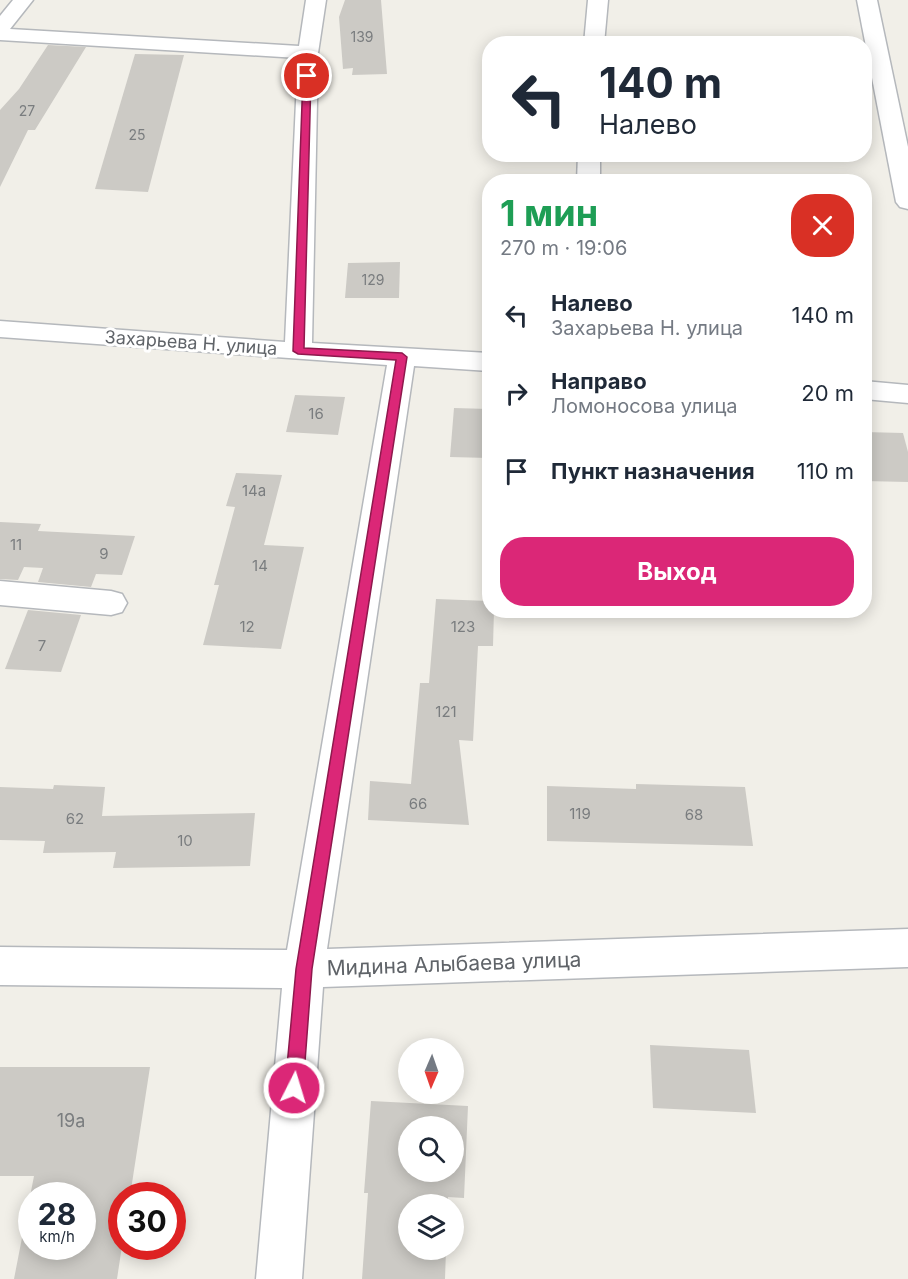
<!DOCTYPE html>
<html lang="ru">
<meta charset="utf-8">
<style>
:root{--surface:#fff;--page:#f6f6f7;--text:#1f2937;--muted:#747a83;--accent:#db2777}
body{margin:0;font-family:Inter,sans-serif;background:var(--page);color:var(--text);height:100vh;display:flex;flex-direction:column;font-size:22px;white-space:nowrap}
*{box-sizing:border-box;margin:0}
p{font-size:20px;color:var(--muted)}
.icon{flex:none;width:33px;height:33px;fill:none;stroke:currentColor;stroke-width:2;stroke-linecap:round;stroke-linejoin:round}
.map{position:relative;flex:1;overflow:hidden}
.panel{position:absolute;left:482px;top:174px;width:390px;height:444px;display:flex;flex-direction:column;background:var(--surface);border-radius:24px;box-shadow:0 3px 15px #0003}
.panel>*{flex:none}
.guide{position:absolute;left:482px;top:36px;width:390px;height:126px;border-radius:24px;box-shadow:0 3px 15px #0003;background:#fff;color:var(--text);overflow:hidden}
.needle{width:39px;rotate:182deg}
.tools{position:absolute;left:398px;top:1038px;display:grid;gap:12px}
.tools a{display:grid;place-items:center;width:66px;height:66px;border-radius:50%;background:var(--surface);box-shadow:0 3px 15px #0003;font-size:30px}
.speed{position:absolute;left:18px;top:1182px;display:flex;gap:12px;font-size:30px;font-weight:700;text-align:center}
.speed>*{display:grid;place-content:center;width:78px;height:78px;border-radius:50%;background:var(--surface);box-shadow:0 3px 15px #0003;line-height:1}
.speed small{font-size:15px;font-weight:400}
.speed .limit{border:9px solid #d22;background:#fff;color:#111}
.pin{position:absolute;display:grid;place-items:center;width:51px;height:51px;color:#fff;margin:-26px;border:3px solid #fff;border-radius:50%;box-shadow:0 2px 6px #0007}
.me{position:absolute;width:66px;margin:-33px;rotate:5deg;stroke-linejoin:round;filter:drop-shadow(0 0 4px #0008)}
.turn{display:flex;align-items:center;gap:21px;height:126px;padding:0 18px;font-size:27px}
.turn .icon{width:78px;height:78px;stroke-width:2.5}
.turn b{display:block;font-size:42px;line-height:51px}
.round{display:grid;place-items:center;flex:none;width:63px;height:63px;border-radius:24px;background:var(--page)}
.headline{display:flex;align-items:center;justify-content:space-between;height:102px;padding:0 18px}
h1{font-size:36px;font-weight:700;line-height:45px;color:#1e9e55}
.button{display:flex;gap:12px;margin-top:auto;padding:12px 18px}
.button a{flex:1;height:69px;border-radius:24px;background:var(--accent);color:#fff;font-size:24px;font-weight:700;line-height:69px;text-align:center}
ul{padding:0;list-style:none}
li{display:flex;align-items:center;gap:18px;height:78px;padding:0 18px}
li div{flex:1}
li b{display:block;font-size:22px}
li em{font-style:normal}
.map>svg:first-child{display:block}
.building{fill:#cccac5;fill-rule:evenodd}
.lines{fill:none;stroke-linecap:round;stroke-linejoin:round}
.minor-casing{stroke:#b5b8bc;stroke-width:3}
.minor{fill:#fff;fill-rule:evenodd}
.route{fill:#db2777;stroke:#8e194d;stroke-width:1.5}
.labels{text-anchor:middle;stroke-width:6;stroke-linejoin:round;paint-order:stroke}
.far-number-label{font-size:14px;fill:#7a7d7f}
.number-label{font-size:15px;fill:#7a7d7f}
.street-label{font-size:18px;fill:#5f6368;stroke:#fff}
.near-number-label{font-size:18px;fill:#7a7d7f}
.near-street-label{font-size:21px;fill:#5f6368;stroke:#fff}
</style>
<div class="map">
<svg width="908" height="1279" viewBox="0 0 908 1279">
<rect width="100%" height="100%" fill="#f1efe8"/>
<g class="building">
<path d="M 345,0 L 381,0 L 387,74 L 352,75 L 353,68 L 343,69 L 339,17 Z"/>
<path d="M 48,45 L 86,47 L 35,130 L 28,130 L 0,187 L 0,110 L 19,89 Z"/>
<path d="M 135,54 L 184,55 L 148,192 L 95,189 Z"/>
<path d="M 400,262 L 399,298 L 345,298 L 348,263 Z"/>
<path d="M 295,395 L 345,397 L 338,435 L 286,432 Z"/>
<path d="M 454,408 L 489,409 L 489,458 L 450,457 Z"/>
<path d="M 864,432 L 903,433 L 908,452 L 908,482 L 864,481 Z"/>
<path d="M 236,473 L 282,475 L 264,545 L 304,547 L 281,649 L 203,645 L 219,585 L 214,585 L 235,507 L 226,506 Z"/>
<path d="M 0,522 L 41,524 L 38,531 L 135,536 L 122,575 L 96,574 L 91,587 L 38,582 L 43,568 L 24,567 L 18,580 L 0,579 Z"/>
<path d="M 436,599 L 489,601 L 489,610 L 494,610 L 493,646 L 478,646 L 473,741 L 459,740 L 469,825 L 368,820 L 370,781 L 411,784 L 420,683 L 429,683 Z"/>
<path d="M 28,610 L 81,615 L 61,672 L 5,669 Z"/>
<path d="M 636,784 L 745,787 L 753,846 L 547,841 L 547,786 L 636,789 Z"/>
<path d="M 54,785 L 105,787 L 102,816 L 255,813 L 250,866 L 113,868 L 116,852 L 43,853 L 45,841 L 0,840 L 0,787 L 53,789 Z"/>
<path d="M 650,1045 L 749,1050 L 756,1113 L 653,1108 Z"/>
<path d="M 0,1067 L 150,1067 L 130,1196 L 122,1196 L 122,1246 L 117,1279 L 14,1279 L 34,1176 L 0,1176 ZM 32,1196 L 82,1196 L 82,1246 L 32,1246 Z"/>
<path d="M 371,1101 L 468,1106 L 464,1198 L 448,1197 L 448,1204 L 408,1204 L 408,1250 L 446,1250 L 445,1279 L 362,1279 L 368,1193 L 364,1193 ZM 408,1126 L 453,1126 L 453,1172 L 408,1172 Z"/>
</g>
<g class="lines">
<g class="minor-casing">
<g id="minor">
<path d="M 13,0 L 33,0 L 10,29 L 299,46 L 306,0 L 326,0 L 318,53 L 312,343 L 489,353 L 489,371 L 414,366 L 327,949 L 908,929 L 908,967 L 323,987 L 302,1279 L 256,1279 L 282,988 L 0,985 L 0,947 L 287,950 L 387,365 L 0,337 L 0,321 L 285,342 L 298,58 L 0,40 L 0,16 Z"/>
<path d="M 588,0 L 608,0 L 604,44 L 584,44 Z"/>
<path d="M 857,0 L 877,0 L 908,147 L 908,209 L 900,207 L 896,202 Z"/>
<path d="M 578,154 L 600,154 L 600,182 L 577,182 Z"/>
<path d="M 864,381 L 908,385 L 908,403 L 864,399 Z"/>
<path d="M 0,581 L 111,591 L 122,594 L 127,603 L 122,612 L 111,615 L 0,605 Z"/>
</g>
</g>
<use href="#minor" class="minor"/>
</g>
<path class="route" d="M 307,74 L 311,76 L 304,348 L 402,353 L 407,357 L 312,969 L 303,1088 L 300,1095 L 294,1097 L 288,1095 L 285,1088 L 296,969 L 396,360 L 298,354 L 293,351 L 303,76 Z"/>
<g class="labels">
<g class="far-number-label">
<text x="362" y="42">139</text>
<text x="27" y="116">27</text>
<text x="137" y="140">25</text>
<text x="373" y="285">129</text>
</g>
<g class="number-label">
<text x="316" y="419">16</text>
<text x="254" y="496">14а</text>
<text x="16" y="550">11</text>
<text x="104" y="559">9</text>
<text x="260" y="571">14</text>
<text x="247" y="632">12</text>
<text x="463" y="632">123</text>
<text x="42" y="651">7</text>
<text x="446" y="717">121</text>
<text x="418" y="809">66</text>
<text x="580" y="819">119</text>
<text x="694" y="820">68</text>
<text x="75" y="824">62</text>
<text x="185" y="846">10</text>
</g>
<g class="street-label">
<text transform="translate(191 343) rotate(4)" y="6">Захарьева Н. улица</text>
</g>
<g class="near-number-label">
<text x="71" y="1127">19а</text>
</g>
<g class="near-street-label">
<text transform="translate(454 964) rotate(-2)" y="7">Мидина Алыбаева улица</text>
</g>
</g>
</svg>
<div class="tools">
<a><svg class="needle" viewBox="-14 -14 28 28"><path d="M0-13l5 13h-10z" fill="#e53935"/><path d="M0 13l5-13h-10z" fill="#747a83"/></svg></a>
<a><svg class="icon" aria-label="search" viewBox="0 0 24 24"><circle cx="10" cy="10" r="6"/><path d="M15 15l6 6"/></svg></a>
<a><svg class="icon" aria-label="layers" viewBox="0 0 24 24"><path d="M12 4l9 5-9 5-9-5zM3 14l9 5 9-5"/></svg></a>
</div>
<div class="speed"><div>28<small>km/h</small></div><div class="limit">30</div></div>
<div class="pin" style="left:307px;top:76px;background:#d93025"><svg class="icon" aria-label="arrive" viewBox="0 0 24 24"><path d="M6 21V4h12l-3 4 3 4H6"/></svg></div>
<svg class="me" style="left:294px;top:1088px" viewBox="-20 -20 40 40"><circle r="17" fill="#db2777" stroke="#fff" stroke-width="3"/><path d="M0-11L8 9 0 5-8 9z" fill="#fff"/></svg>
<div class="guide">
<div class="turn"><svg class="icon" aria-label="left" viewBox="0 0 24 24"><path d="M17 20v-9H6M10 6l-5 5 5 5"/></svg><div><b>140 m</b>Налево</div></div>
</div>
<section class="panel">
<div class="headline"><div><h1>1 мин</h1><p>270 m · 19:06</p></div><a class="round" style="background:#d93025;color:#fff"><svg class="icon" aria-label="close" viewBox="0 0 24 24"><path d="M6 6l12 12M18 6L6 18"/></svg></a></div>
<ul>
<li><svg class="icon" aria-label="left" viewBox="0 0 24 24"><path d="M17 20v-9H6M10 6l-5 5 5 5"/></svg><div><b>Налево</b><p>Захарьева Н. улица</p></div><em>140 m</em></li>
<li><svg class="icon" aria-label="right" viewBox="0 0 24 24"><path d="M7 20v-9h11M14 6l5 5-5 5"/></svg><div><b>Направо</b><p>Ломоносова улица</p></div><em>20 m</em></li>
<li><svg class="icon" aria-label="arrive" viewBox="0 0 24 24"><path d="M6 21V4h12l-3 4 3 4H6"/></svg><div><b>Пункт назначения</b></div><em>110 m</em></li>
</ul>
<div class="button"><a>Выход</a></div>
</section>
</div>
